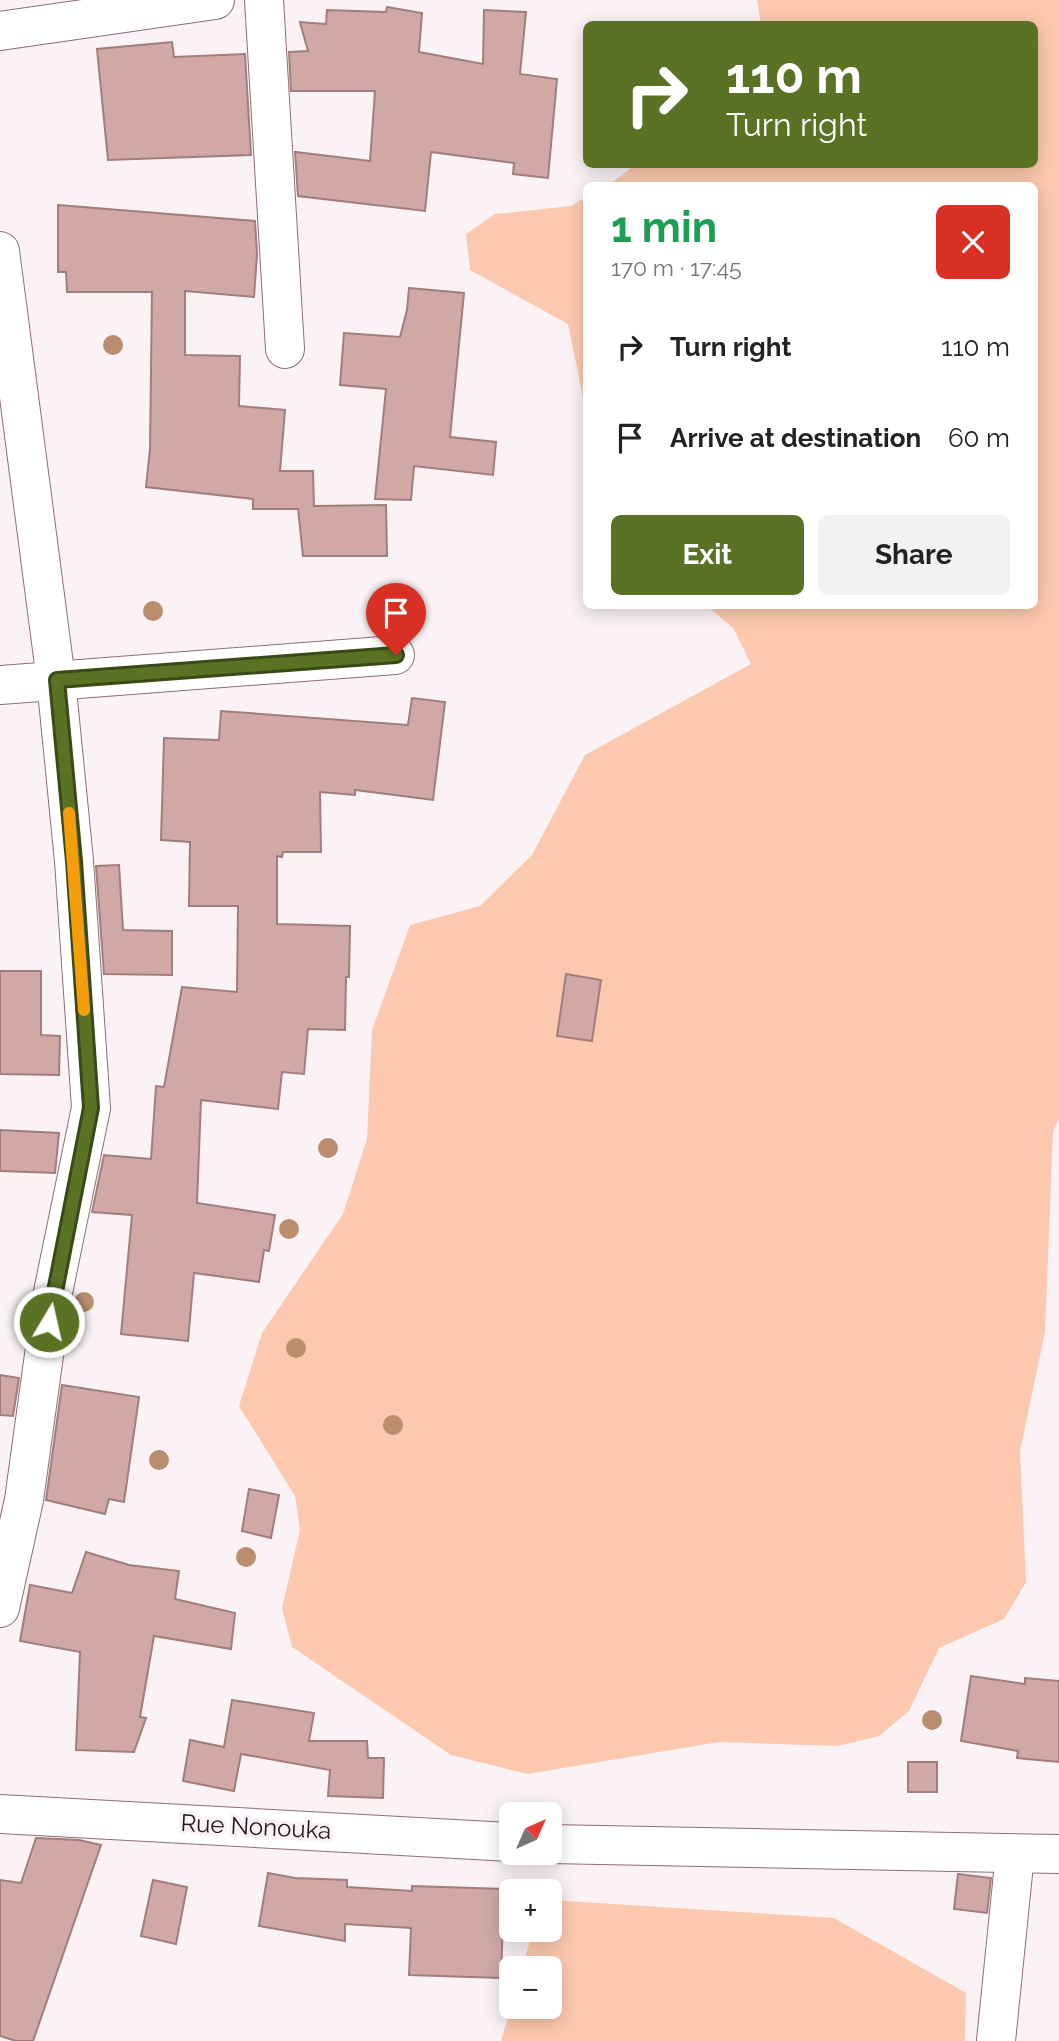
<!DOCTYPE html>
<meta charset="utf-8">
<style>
:root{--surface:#fff;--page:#f2f2f2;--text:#222;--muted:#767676;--accent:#5a7224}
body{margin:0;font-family:Raleway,sans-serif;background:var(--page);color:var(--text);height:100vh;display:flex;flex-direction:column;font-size:26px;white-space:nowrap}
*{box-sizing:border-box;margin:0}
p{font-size:23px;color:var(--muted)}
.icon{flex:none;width:38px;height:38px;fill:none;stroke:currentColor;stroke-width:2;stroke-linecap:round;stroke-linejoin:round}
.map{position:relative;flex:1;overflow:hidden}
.drawer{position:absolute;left:583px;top:182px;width:455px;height:427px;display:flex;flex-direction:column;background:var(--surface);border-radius:10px;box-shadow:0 4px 18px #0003}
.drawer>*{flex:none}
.top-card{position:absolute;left:583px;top:21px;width:455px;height:147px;border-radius:10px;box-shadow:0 4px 18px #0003;background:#5a7224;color:#fff;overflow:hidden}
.needle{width:46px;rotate:45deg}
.fabs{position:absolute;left:499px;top:1802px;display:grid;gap:14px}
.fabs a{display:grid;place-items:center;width:63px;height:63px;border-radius:10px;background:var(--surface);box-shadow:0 4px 18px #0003;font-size:35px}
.pin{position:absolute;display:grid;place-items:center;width:60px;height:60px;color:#fff;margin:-72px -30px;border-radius:50% 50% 50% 0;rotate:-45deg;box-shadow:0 0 7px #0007}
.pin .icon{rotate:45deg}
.me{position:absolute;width:77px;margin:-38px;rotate:9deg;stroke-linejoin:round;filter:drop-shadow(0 0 5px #0008)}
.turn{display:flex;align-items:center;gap:24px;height:147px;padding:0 28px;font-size:32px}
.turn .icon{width:91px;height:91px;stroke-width:2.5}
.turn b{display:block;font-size:49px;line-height:60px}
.round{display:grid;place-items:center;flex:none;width:74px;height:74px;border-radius:10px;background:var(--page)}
.overview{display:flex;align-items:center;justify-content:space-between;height:119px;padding:0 28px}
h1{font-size:42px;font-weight:700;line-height:52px;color:#1e9e55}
.button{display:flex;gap:14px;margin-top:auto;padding:14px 28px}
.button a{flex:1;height:80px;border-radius:10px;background:var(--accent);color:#fff;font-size:28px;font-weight:700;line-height:80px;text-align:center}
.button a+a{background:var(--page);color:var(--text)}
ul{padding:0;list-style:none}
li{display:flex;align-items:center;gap:21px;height:91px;padding:0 28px}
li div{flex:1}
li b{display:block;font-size:26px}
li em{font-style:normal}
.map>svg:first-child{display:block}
.green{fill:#fdc9ae}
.building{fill:#d0a9a7;stroke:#a27d7b;stroke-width:2}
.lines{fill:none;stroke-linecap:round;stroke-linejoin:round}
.minor-casing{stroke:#8f6d78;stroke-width:40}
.minor{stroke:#fff;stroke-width:38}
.tree{fill:#ba8d6e}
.route-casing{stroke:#3a4a17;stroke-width:18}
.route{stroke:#5a7224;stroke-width:12}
.slow{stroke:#f59e0b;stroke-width:12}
.labels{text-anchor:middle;stroke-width:7;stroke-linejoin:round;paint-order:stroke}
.street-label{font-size:24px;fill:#27191e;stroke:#faf2f4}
</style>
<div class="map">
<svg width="1059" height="2041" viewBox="0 0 1059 2041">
<rect width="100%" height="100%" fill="#faf2f4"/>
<g class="green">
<path d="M 757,0 L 1059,0 L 1059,1119 L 1053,1132 L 1045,1332 L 1020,1451 L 1026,1582 L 1004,1619 L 939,1648 L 909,1711 L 879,1736 L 838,1746 L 719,1742 L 527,1774 L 451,1755 L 292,1647 L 282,1608 L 300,1530 L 295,1496 L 239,1406 L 262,1333 L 343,1214 L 367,1139 L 372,1030 L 410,925 L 480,906 L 532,855 L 585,755 L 751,664 L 733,628 L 707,606 L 1034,606 L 1034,186 L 609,185 L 635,165 L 1034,164 L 1034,24 L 761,24 Z"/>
<path d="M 586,197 L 586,412 L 568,324 L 470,270 L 466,234 L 495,214 L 571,206 Z"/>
<path d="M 550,1900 L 834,1918 L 966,1993 L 965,2041 L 501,2041 L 511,2007 L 550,2007 L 550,1969 L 522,1969 L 533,1930 L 550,1930 Z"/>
</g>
<g class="building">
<path d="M 387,7 L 422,13 L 419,52 L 483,64 L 484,10 L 526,12 L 520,74 L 557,79 L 548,178 L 513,174 L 514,163 L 431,152 L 425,211 L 298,196 L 295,152 L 370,161 L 375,91 L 291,91 L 289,52 L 308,51 L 300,22 L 326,24 L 327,10 L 386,12 Z"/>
<path d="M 172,42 L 174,57 L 245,54 L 251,155 L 108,160 L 97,49 Z"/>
<path d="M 58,205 L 255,221 L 257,254 L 254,297 L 185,291 L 185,355 L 240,356 L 239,406 L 285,410 L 280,471 L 313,471 L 314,506 L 386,505 L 387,556 L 303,556 L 298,509 L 253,509 L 253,499 L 146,487 L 150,449 L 152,292 L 67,292 L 66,272 L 58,272 Z"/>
<path d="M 409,288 L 464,293 L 450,437 L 496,442 L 493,475 L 414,466 L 411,500 L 375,499 L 386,389 L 340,385 L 344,333 L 400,337 L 407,310 Z"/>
<path d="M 412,698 L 445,702 L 433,800 L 355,790 L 355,795 L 320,792 L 321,852 L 283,852 L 282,857 L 277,856 L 277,924 L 350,926 L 349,977 L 346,977 L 345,1030 L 308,1029 L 304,1074 L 282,1072 L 278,1109 L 201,1100 L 197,1203 L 275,1215 L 269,1251 L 264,1250 L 259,1282 L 194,1273 L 188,1341 L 121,1334 L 132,1215 L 92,1212 L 104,1155 L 151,1159 L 156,1086 L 164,1087 L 182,987 L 237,992 L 238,906 L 189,906 L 190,842 L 161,840 L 164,738 L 219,740 L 221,711 L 408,725 Z"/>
<path d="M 119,865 L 123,930 L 172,931 L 172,975 L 104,974 L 96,866 Z"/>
<path d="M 0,971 L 41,971 L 41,1035 L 60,1036 L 59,1075 L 0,1074 Z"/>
<path d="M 566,974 L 601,980 L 592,1041 L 557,1036 Z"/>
<path d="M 0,1130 L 59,1133 L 55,1173 L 0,1171 Z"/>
<path d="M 0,1375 L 19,1378 L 13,1416 L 0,1415 Z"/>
<path d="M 62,1385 L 139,1397 L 124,1502 L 109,1499 L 105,1514 L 46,1500 Z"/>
<path d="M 249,1489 L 279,1495 L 271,1538 L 242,1531 Z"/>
<path d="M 86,1552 L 129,1565 L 179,1571 L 175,1599 L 235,1613 L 231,1649 L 154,1636 L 140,1717 L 146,1718 L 134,1752 L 76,1750 L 80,1652 L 20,1641 L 30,1585 L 72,1593 Z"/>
<path d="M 971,1676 L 1025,1684 L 1025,1678 L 1059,1681 L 1059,1762 L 1017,1758 L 1018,1751 L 961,1741 Z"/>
<path d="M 232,1700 L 314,1713 L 309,1741 L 367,1741 L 368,1758 L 384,1758 L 383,1798 L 328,1796 L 330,1770 L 241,1754 L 234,1791 L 183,1781 L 190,1740 L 224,1747 Z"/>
<rect x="908" y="1762" width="29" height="30"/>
<path d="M 36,1838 L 79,1840 L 101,1845 L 33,2041 L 16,2041 L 0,2036 L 0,1880 L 21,1883 Z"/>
<path d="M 268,1873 L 295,1878 L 347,1880 L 347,1887 L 412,1891 L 412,1886 L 504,1889 L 501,1978 L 409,1975 L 411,1928 L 345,1924 L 345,1941 L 259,1926 Z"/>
<path d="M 958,1874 L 991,1878 L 987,1913 L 954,1909 Z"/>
<path d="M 153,1880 L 187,1887 L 176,1944 L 141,1936 Z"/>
</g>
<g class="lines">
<g class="minor-casing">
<g id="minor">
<path d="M 264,0 L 285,349"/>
<path d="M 0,31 L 215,0"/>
<path d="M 0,251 L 56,680 L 74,861 L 91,1108 L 52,1297 L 24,1500 L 0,1608"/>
<path d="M 0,685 L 395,655"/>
<path d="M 0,1814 L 511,1842"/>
<path d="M 550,1844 L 1059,1854"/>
<path d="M 996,2041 L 1015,1854"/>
</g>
</g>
<use href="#minor" class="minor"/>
</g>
<g class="tree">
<circle cx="113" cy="345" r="10"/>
<circle cx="153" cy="611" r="10"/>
<circle cx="328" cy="1148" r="10"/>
<circle cx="289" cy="1229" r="10"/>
<circle cx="84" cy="1302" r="10"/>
<circle cx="296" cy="1348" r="10"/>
<circle cx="393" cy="1425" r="10"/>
<circle cx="159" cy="1460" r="10"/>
<circle cx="246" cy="1557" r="10"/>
<circle cx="932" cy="1720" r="10"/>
</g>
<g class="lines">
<g class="route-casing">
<path id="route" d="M 49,1322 L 91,1108 L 74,861 L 57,680 L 396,655"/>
</g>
<use href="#route" class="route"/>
<path class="slow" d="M 69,813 L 84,1010"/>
</g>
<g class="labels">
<g class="street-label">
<text transform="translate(256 1827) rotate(3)" y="8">Rue Nonouka</text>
</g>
</g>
</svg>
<div class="fabs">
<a><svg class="needle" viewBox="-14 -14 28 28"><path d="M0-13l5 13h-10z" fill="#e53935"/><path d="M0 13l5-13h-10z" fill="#767676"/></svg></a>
<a>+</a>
<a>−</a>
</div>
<div class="pin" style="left:396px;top:655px;background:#d93025"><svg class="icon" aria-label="arrive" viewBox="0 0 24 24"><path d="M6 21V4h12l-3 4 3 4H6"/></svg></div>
<svg class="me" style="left:49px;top:1322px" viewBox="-20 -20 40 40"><circle r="17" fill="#5a7224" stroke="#fff" stroke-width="3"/><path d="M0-11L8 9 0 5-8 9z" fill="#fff"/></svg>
<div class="top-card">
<div class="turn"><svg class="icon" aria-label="right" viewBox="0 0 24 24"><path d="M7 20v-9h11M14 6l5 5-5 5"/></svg><div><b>110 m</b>Turn right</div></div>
</div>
<section class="drawer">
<div class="overview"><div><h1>1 min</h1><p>170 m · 17:45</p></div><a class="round" style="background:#d93025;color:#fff"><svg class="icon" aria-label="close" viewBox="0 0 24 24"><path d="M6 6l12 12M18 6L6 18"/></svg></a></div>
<ul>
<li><svg class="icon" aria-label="right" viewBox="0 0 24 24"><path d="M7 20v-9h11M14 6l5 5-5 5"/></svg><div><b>Turn right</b></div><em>110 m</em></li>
<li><svg class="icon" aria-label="arrive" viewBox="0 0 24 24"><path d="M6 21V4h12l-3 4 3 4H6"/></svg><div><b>Arrive at destination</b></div><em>60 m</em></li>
</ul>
<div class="button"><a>Exit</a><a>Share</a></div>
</section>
</div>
